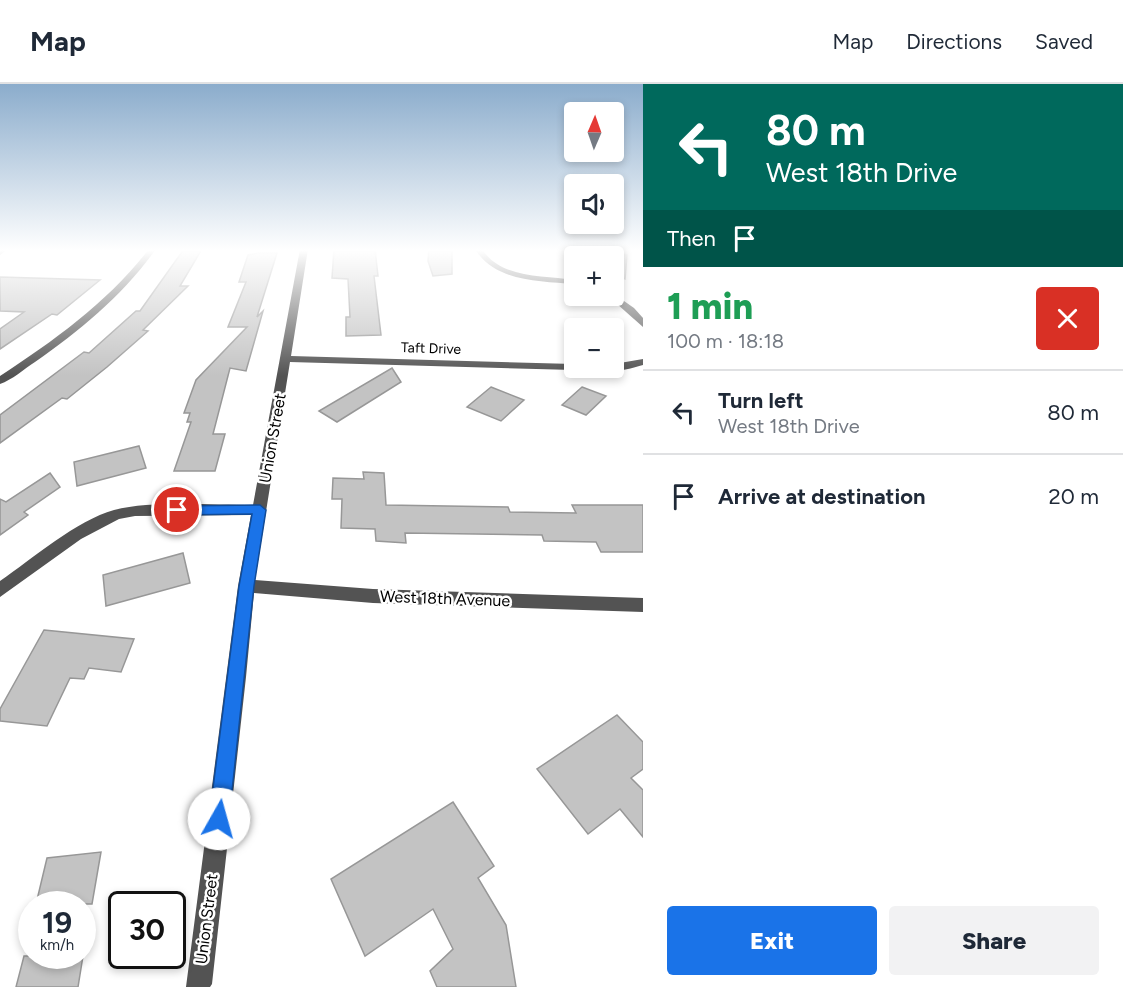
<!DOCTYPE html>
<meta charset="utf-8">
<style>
:root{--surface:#fff;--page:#f2f2f3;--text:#1f2937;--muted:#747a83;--line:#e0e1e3;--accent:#1a73e8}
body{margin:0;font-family:Figtree,sans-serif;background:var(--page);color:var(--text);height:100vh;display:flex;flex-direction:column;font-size:22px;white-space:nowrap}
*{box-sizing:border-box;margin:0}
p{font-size:20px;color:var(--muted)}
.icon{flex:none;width:33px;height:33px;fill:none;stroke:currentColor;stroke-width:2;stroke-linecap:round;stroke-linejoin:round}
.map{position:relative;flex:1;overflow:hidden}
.side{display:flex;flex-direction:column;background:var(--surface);width:480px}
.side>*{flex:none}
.banner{background:#00695c;color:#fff;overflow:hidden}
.needle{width:39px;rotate:2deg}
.controls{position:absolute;left:564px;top:18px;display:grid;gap:12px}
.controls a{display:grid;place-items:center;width:60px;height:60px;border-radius:6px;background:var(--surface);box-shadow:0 3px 9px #0003;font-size:30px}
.speed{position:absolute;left:18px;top:807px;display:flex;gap:12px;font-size:30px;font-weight:700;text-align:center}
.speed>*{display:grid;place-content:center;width:78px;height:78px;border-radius:50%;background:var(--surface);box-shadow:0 3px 9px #0003;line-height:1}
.speed small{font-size:15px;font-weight:400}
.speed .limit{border:3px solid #111;border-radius:9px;background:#fff;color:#111}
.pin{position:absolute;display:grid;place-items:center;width:51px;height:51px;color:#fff;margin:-26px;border:3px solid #fff;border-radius:50%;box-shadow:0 2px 6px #0007}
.me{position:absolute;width:66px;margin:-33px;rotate:7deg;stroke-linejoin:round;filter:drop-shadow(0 0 4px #0008)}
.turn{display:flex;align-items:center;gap:21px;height:126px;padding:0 24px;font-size:27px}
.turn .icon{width:78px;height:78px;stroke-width:2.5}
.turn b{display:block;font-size:42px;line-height:51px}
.then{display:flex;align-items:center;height:57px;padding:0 24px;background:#0003;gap:12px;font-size:22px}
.round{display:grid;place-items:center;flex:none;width:63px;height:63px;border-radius:6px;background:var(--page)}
.overview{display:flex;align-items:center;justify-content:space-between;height:102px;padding:0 24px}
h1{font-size:36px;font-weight:800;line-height:45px;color:#1e9e55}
.primary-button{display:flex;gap:12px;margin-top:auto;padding:12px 24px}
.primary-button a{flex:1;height:69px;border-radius:6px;background:var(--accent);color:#fff;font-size:24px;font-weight:800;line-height:69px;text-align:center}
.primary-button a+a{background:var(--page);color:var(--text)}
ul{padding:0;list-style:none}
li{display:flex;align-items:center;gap:18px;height:84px;padding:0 24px;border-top:2px solid var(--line)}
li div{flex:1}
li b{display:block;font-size:22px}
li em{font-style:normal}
header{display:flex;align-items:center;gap:36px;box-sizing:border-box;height:84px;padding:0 30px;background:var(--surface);border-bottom:2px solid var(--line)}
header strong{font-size:28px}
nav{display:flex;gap:33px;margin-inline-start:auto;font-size:21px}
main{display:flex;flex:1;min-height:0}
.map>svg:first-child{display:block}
.building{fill:#c3c3c3;stroke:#979797;stroke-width:1.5}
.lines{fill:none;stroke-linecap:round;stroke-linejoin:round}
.minor{fill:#535353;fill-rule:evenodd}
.route{fill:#1a73e8;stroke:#114b97;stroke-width:1.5}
.labels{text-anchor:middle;stroke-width:5;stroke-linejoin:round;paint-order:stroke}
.far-street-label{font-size:14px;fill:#000;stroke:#fff}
.street-label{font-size:16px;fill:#000;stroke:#fff}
</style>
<header>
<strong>Map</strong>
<nav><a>Map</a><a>Directions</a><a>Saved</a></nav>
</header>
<main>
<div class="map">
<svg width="643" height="903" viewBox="0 0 643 903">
<rect width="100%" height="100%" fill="#fff"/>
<g class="building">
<path d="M 184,165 L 202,165 L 180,202 L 188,202 L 143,246 L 148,247 L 107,283 L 67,315 L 62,314 L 0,359 L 0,331 L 84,268 L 89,269 L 136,227 L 140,227 Z"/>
<path d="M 334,165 L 375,165 L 378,192 L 374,192 L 381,251 L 346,252 L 346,233 L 350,233 L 348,195 L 332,194 Z"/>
<path d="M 429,165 L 452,165 L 452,190 L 433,192 L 428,177 Z"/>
<path d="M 558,165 L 606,165 L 627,171 L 625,195 L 614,190 L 614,172 L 574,172 Z"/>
<path d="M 258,169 L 277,169 L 257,233 L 263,227 L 246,287 L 230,284 L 213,350 L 225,350 L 215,387 L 174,387 L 191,338 L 187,338 L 190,329 L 184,329 L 196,296 L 247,243 L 228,243 L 246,198 L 239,198 L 248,171 Z"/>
<path d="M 0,193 L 100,196 L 57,231 L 52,230 L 0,265 L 0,245 L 24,228 L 0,227 Z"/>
<path d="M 392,284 L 401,298 L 337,338 L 319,327 Z"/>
<path d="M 491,303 L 524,316 L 501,337 L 467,323 Z"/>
<path d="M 582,303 L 606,312 L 586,331 L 562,321 Z"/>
<path d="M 139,362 L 146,384 L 77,402 L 74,378 Z"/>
<path d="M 363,388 L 384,389 L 386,421 L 508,423 L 510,428 L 576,429 L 572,421 L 643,421 L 643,468 L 601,468 L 596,458 L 544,457 L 542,451 L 405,449 L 406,459 L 376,457 L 375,445 L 341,444 L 342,415 L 332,415 L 333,394 L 364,395 Z"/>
<path d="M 50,389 L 60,403 L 24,428 L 28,431 L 0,451 L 0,415 L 6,418 Z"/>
<path d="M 183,469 L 190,499 L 106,522 L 103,491 Z"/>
<path d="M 44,546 L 134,555 L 121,588 L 89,584 L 84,595 L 70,594 L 47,642 L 0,637 L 0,625 Z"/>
<path d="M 617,631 L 643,658 L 643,685 L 631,694 L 643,706 L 643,753 L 620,725 L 588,750 L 537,685 Z"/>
<path d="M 453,718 L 494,782 L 478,794 L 506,841 L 516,903 L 437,903 L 430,887 L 453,865 L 433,825 L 365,872 L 331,795 Z"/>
<path d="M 101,768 L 92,820 L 36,820 L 47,774 Z"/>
<path d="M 24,872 L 83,872 L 78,903 L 16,903 Z"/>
</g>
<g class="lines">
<g class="minor">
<path d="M 0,165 L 8,165 L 0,171 Z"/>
<path d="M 149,165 L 156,165 C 123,211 81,246 35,278 C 24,285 12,296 0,300 L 0,292 C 55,256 108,218 149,165 Z"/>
<path d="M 300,165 L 308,165 L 291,272 L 574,280 L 574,284 L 579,284 L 574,286 L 290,278 L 255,496 L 373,505 L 643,514 L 643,528 L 373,519 L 254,509 L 246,593 L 212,900 L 210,903 L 186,903 L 238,502 L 251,431 L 135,432 L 119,435 L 81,455 L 0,513 L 0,497 C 32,475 77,436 114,426 C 152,416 212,421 253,421 Z"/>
<path d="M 475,165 L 482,165 C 501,195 543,191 574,196 L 574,200 C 540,197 495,198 475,165 Z"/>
<path d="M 614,210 L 634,224 L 643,234 L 643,243 L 608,212 Z"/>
<path d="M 643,275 L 643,281 C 629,285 601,293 589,284 L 614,284 L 614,280 Z"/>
</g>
</g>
<linearGradient id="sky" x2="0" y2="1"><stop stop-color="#8baccc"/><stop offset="0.57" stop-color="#fff"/><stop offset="1" stop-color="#fff" stop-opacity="0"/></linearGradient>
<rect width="643" height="292" fill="url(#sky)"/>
<path class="route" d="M 260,421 L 266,426 L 254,502 L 229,735 L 226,742 L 219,745 L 212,742 L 209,735 L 239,502 L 252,430 L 177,431 L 170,426 L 177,422 Z"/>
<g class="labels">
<g class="far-street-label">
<text transform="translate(431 264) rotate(2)" y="5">Taft Drive</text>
</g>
<g class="street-label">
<text transform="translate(272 354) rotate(-80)" y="6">Union Street</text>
<text transform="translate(445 514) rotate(2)" y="6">West 18th Avenue</text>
<text transform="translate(206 835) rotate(-83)" y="6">Union Street</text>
</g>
</g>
</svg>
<div class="controls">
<a><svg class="needle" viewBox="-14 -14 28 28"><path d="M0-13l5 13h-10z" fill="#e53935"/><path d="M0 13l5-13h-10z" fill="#747a83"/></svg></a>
<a><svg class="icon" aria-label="sound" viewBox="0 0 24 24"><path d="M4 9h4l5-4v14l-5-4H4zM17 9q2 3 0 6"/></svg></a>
<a>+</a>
<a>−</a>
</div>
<div class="speed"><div>19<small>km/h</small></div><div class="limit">30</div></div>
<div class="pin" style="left:177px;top:426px;background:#d93025"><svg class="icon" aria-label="arrive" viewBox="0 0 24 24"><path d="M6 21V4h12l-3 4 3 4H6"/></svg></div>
<svg class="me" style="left:219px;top:735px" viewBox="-20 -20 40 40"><circle r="19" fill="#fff"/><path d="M0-13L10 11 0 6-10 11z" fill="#1a73e8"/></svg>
</div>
<section class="side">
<div class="banner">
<div class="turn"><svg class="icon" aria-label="left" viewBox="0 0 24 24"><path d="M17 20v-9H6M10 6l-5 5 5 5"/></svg><div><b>80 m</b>West 18th Drive</div></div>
<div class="then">Then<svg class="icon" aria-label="arrive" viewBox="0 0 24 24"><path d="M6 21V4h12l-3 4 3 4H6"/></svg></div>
</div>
<div class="overview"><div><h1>1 min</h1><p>100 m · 18:18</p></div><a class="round" style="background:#d93025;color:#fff"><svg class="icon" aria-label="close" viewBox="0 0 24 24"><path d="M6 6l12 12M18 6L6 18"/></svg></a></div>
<ul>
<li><svg class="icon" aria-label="left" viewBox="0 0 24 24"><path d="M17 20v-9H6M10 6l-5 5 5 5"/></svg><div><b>Turn left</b><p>West 18th Drive</p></div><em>80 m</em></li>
<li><svg class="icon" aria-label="arrive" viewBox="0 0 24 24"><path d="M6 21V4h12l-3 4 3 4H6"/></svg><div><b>Arrive at destination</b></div><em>20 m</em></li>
</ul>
<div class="primary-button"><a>Exit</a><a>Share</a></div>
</section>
</main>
